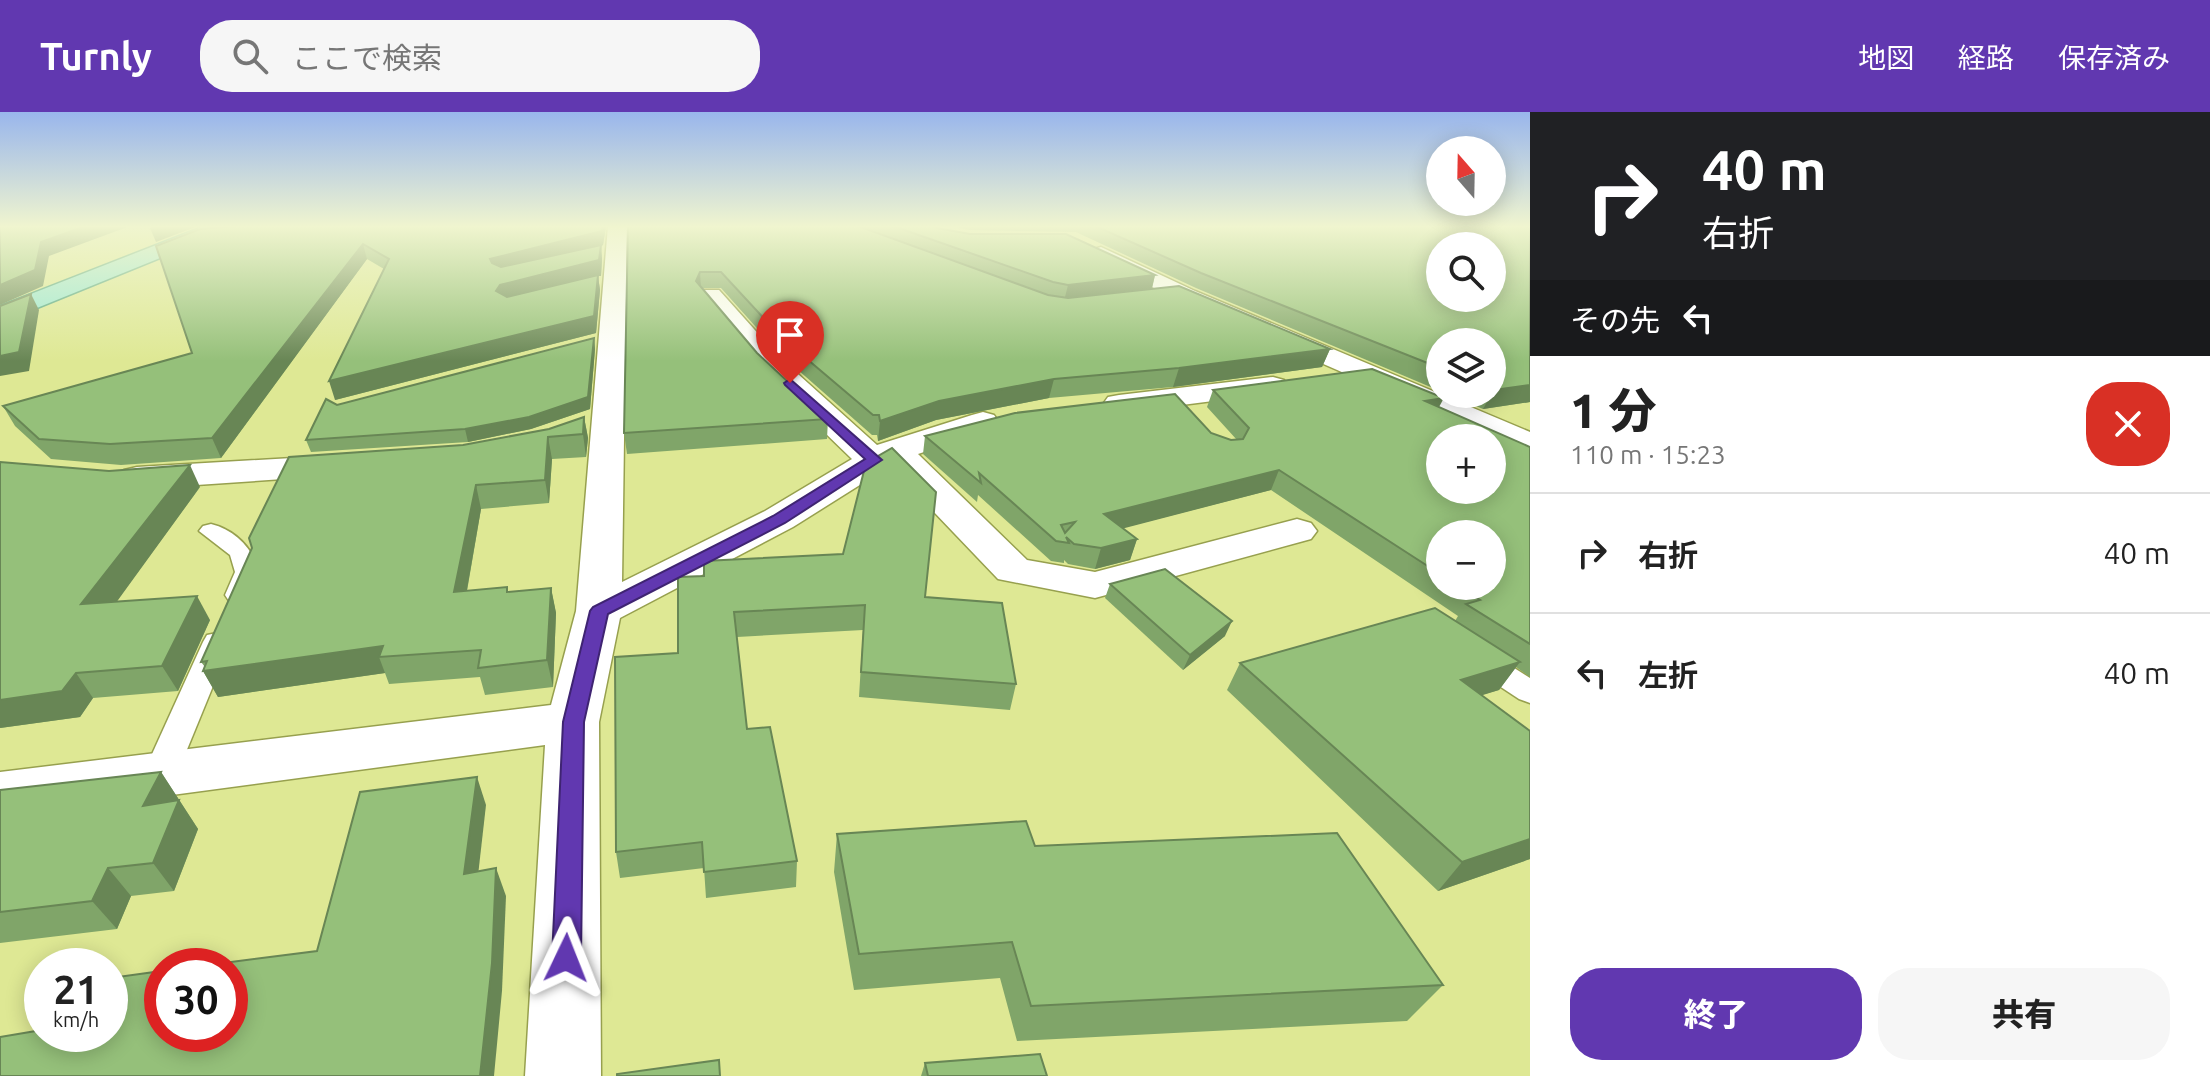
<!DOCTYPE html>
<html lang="ja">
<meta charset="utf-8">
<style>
:root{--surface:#fff;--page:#f6f6f6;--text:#222;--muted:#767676;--line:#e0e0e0;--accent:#6138b0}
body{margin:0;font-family:Ubuntu,"Noto Sans JP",sans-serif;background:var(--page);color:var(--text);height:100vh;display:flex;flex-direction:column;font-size:30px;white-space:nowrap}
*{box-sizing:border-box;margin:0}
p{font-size:26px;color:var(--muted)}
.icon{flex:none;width:44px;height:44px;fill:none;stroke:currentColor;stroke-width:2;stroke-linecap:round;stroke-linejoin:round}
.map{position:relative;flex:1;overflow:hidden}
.side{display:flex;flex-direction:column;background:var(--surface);width:680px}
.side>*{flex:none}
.guide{background:#202124;color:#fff;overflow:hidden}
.needle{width:52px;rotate:340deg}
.buttons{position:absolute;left:1426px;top:24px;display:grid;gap:16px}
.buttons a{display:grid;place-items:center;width:80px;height:80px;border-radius:50%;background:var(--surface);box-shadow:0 4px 20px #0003;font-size:40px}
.speed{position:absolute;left:24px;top:836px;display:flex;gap:16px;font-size:40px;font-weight:700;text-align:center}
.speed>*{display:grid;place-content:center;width:104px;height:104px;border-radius:50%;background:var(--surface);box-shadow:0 4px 20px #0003;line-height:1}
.speed small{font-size:20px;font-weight:400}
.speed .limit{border:12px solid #d22;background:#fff;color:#111}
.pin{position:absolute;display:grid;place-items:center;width:68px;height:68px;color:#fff;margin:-82px -34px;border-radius:50% 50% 50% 0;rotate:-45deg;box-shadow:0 0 8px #0007}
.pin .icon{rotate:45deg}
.me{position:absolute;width:88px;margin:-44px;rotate:2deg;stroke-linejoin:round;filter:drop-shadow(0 0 6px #0008)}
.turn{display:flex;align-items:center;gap:28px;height:168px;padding:0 40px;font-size:36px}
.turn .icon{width:104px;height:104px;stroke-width:2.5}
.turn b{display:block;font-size:56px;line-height:68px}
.then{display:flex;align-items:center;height:76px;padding:0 40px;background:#0003;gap:16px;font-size:30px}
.round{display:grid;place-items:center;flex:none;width:84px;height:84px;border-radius:32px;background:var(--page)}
.summary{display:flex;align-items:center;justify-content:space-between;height:136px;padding:0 40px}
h1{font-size:48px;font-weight:800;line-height:60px}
.cta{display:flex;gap:16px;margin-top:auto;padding:16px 40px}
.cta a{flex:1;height:92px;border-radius:32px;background:var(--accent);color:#fff;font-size:32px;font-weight:800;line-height:92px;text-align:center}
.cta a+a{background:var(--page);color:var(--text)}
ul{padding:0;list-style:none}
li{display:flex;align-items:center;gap:24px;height:120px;padding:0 40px;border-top:2px solid var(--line)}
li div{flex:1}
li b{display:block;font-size:30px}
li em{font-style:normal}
header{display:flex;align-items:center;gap:48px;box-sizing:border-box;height:112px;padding:0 40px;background:var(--accent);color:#fff}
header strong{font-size:38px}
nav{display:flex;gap:44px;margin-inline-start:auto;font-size:28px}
.search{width:560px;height:72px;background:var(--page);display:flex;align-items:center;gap:20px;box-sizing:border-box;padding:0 28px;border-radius:32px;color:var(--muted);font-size:30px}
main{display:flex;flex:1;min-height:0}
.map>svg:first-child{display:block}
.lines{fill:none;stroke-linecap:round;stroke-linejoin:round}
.lane-casing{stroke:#97a04e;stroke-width:3}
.street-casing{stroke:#97a04e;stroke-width:3}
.primary-casing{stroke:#48a07f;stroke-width:3}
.lane{fill:#fff;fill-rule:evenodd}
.street{fill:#fff;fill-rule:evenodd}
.primary{fill:#98e8d5;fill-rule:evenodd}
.wall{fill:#80a569;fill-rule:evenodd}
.shaded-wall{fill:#688655}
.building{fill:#95c07a;stroke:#688655;stroke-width:2;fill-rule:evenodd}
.route{fill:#6138b0;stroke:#3f2472;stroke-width:2}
</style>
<header>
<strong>Turnly</strong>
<div class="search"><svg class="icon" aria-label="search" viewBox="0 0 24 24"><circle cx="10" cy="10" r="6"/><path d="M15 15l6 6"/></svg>ここで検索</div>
<nav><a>地図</a><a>経路</a><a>保存済み</a></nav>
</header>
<main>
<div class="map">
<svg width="1530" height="964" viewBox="0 0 1530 964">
<rect width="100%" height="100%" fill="#dee894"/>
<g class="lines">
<g class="lane-casing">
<g id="lane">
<path d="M 211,412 C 236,418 252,437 261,460 L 247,489 L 229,489 L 225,483 L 235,460 L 230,443 L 199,419 L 203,414 Z"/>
<path d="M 217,521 L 227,523 L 231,530 L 177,662 L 172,671 L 160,675 L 148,671 L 143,662 L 203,530 L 207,523 Z"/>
<path d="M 1479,537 L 1489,540 L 1530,566 L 1530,591 L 1519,587 L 1469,554 L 1465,547 L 1469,540 Z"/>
</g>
</g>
<g class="street-casing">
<g id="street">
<path d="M 608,114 L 627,114 L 622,470 L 765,399 L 852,347 L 759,257 L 699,183 L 703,178 L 719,178 L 779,245 L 877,333 L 972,303 L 983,300 L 994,303 L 999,310 L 994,317 L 918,342 L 1027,448 L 1095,460 L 1297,407 L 1311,411 L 1317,419 L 1311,427 L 1095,486 L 998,467 L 890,354 L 793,415 L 620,506 L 599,610 L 601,964 L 525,964 L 545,633 L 0,706 L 0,660 L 551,593 L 576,499 Z"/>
<path d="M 1101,135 L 1195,179 L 1530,320 L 1530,342 L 1179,189 L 1094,145 L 1090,141 L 1094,137 Z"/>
<path d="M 1273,265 L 1284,268 L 1288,274 L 1284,280 L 1119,301 L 1108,299 L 1103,292 L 1108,285 L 1119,283 Z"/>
<path d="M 344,343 L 357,346 L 362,354 L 357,362 L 137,377 L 124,374 L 119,366 L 124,358 L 137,355 Z"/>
</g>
</g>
<g class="primary-casing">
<path id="primary" d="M 205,114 L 232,114 L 229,118 L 0,211 L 0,194 Z"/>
</g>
<use href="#lane" class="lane"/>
<use href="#street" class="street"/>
<use href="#primary" class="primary"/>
</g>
<g class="wall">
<path d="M 606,114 L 603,133 L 601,134 L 602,147 L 601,164 L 598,164 L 600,178 L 596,221 L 335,288 L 384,157 L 367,147 L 221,346 L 121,353 L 51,347 L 15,314 L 3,294 L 192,241 L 156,134 Z"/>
<path d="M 628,114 L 934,114 L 937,116 L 1155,163 L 1152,177 L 1330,237 L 1322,255 L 1173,275 L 1049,286 L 936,308 L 878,329 L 877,323 L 872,323 L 781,243 L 721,176 L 702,176 L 757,241 L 828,307 L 827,327 L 627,342 L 624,321 Z"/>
<path d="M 952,114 L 1530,114 L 1530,290 L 1483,297 L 1447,282 L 1492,282 L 1492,230 L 1440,230 L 1440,279 L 1196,176 L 1076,120 L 969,118 Z"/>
<path d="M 594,226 L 595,237 L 590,297 L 531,317 L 468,330 L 311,340 L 306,328 L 337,293 Z"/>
<path d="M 1213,278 L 1439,295 L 1530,335 L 1530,565 L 1516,555 L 1499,578 L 1481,583 L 1530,747 L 1438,779 L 1227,578 L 1240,551 L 1455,509 L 1458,504 L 1271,378 L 1122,416 L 1137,427 L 1130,448 L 1095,457 L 1068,452 L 1064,448 L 1064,451 L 1051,449 L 978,383 L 977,390 L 923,342 L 925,324 L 1211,321 L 1231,328 L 1237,328 L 1207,295 ZM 1440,422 L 1492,474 L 1440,474 Z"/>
<path d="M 584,305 L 588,326 L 586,345 L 552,347 L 549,391 L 481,397 L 467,479 L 507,475 L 508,480 L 551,476 L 556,501 L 553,575 L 485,583 L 480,565 L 389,572 L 385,561 L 218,585 L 203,559 L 205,555 L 201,550 L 463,333 L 549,317 Z"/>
<path d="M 200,375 L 116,490 L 210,508 L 178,579 L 93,586 L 80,605 L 0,616 Z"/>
<path d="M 678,465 L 925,485 L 1016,572 L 1010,598 L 859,585 L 863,518 L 737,525 L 747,617 L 797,749 L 796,775 L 706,786 L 704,756 L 620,766 L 616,740 L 678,541 Z"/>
<path d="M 1110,472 L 1225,524 L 1183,558 L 1105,486 Z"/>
<path d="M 161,660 L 198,717 L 174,779 L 131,784 L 117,817 L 0,831 L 0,678 Z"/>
<path d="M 837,722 L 1035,734 L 1443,873 L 1407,909 L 1017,929 L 1000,866 L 854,878 L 834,760 Z"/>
<path d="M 925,951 L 1047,964 L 921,964 Z"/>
</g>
<g class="shaded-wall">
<path d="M 86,114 L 130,114 L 49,144 L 43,174 L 0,193 L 0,173 L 41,130 Z"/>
<path d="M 156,114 L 198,114 L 156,130 L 150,116 Z"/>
<path d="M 603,114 L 606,114 L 603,133 L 601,134 L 602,147 L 601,164 L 598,164 L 600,178 L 596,221 L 335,288 L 329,269 L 499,196 L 490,147 Z"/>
<path d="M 363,132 L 367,147 L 221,346 L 212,326 Z"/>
<path d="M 700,160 L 701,176 L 696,169 Z"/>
<path d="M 1155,163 L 1151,179 L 1064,189 L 1068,173 Z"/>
<path d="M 31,182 L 39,198 L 29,259 L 0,264 L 0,244 Z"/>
<path d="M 594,226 L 595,237 L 590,297 L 531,317 L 468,330 L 465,317 Z"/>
<path d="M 1330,237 L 1322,255 L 1173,275 L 1179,256 Z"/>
<path d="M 1054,267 L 1049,286 L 936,308 L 878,329 L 880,309 L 939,289 Z"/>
<path d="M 1530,273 L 1530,290 L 1483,297 L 1494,278 Z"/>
<path d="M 1444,286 L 1434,304 L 1425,289 Z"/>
<path d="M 584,305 L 588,326 L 586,345 L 583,322 Z"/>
<path d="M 548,325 L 552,347 L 549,391 L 545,368 Z"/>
<path d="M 190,353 L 200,375 L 97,517 L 81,492 Z"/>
<path d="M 1279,358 L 1271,378 L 1098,423 L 1104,402 Z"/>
<path d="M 476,373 L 481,397 L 462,506 L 454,480 Z"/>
<path d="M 1137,427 L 1130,448 L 1095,457 L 1101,436 Z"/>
<path d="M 551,476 L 556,501 L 553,575 L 547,548 Z"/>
<path d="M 197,484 L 210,508 L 178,579 L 162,554 Z"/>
<path d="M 1232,509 L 1225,524 L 1183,558 L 1190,543 Z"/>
<path d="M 383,534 L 379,545 L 385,561 L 218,585 L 203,559 Z"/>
<path d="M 1520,550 L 1499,578 L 1441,596 L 1461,568 Z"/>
<path d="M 76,561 L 93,586 L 80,605 L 0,616 L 0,588 Z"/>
<path d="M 161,660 L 198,717 L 174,779 L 153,751 L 143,694 Z"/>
<path d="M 477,665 L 486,693 L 475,790 L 464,762 Z"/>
<path d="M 1530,727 L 1530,747 L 1438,779 L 1462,750 Z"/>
<path d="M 108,756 L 131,784 L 117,817 L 92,789 Z"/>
<path d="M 496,756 L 506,784 L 502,879 L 494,964 L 480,964 Z"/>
</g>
<g class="building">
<path d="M 0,114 L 86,114 L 41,130 L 35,158 L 0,173 Z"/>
<path d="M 234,114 L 603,114 L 602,119 L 490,147 L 492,151 L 501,155 L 601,133 L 599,148 L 500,173 L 496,179 L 507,185 L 598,163 L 594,204 L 329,269 L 389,147 L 363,132 L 212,326 L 110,332 L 39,327 L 3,294 L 192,241 L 156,134 L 200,117 Z"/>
<path d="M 628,114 L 858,114 L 1048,183 L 1068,186 L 1179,174 L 1330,237 L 1179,256 L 1054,267 L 939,289 L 880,309 L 879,303 L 873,303 L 781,225 L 721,160 L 700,160 L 696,169 L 757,241 L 828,307 L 624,321 Z"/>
<path d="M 893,114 L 934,114 L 937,116 L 970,122 L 1066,122 L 1155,163 L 1068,173 L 1053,170 Z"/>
<path d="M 1095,114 L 1530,114 L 1530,273 L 1494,278 L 1492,277 L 1492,230 L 1440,230 L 1440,256 L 1201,161 ZM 1440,134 L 1492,134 L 1492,186 L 1440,186 Z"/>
<path d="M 31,182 L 19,240 L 0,244 L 0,194 Z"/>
<path d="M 594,226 L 588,285 L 529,305 L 465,317 L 306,328 L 326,287 L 337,293 Z"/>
<path d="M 1372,257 L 1444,286 L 1425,289 L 1530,335 L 1530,532 L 1466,492 L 1480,488 L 1458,474 L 1492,474 L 1492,422 L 1440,422 L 1440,462 L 1279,358 L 1104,402 L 1137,427 L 1101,436 L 1074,432 L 1066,425 L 1069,431 L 1056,429 L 979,361 L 981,371 L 925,324 L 1015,301 L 1175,282 L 1211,321 L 1231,328 L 1243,327 L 1249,316 L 1213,278 ZM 1440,326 L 1492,326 L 1492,378 L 1440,378 ZM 1075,410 L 1065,421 L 1061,413 Z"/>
<path d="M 584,305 L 583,322 L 548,325 L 545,368 L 476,373 L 454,480 L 507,475 L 507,480 L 551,476 L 547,548 L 478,556 L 481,538 L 379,545 L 383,534 L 203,559 L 207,549 L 201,550 L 252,436 L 249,426 L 289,345 L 463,333 L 549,317 Z"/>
<path d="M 892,336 L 936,380 L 925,485 L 1002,491 L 1016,572 L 861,560 L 865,493 L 734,500 L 747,617 L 770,615 L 797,749 L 704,760 L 702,730 L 616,740 L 615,545 L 678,541 L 678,465 L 704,464 L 704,449 L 843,442 L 866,351 Z"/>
<path d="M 0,350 L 109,359 L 190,353 L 81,492 L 197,484 L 162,554 L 76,561 L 62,579 L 0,588 Z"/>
<path d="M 1165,457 L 1232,509 L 1190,543 L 1110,472 Z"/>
<path d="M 1435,496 L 1520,550 L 1461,568 L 1530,619 L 1530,727 L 1462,750 L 1240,551 Z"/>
<path d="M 161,660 L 143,694 L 179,688 L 153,751 L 108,756 L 92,789 L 0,800 L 0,678 Z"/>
<path d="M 477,665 L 464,762 L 496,756 L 492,851 L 480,964 L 0,964 L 0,925 L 42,918 L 42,922 L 110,922 L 110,866 L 162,859 L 162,922 L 230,922 L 230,854 L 200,854 L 317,839 L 360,680 Z"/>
<path d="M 1026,709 L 1035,734 L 1337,721 L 1443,873 L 1031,894 L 1012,830 L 859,842 L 837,722 Z"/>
<path d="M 1040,942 L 1047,964 L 928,964 L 925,951 Z"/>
<path d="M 719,948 L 720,964 L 617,964 L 617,962 Z"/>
</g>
<linearGradient id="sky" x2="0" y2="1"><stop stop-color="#99b6ec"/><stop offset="0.46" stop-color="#f0f5cf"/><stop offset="1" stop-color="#f0f5cf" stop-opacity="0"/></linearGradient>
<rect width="1530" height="249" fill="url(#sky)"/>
<path class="route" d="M 790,267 L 882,348 L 785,411 L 608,502 L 584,610 L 581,846 L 576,856 L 566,860 L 556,856 L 552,846 L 563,610 L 590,499 L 593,495 L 773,404 L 865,347 L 785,273 L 784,271 Z"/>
</svg>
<div class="buttons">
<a><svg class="needle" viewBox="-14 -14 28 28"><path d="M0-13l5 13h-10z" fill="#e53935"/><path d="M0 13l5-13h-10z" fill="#767676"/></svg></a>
<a><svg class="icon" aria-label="search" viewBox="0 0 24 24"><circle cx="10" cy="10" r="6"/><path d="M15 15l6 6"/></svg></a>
<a><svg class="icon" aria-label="layers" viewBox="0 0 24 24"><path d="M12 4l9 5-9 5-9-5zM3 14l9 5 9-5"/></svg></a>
<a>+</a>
<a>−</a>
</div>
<div class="speed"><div>21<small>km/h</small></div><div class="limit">30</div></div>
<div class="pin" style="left:790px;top:271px;background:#d93025"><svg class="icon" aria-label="arrive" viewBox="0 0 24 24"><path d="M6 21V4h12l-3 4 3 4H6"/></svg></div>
<svg class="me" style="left:566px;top:846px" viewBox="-20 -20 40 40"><path d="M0-17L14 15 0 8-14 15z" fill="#6138b0" stroke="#fff" stroke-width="4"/></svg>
</div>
<section class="side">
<div class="guide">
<div class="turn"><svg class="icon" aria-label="right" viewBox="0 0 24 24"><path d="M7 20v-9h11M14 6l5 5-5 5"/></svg><div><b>40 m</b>右折</div></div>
<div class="then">その先<svg class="icon" aria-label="left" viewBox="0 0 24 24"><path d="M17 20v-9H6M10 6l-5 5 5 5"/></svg></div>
</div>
<div class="summary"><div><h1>1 分</h1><p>110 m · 15:23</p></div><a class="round" style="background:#d93025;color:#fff"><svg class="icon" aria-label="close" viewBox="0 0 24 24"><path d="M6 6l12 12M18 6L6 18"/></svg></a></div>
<ul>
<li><svg class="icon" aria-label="right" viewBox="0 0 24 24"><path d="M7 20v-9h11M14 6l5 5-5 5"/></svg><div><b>右折</b></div><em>40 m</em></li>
<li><svg class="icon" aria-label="left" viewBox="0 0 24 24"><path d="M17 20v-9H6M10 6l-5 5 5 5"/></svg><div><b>左折</b></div><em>40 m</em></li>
</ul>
<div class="cta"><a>終了</a><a>共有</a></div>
</section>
</main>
